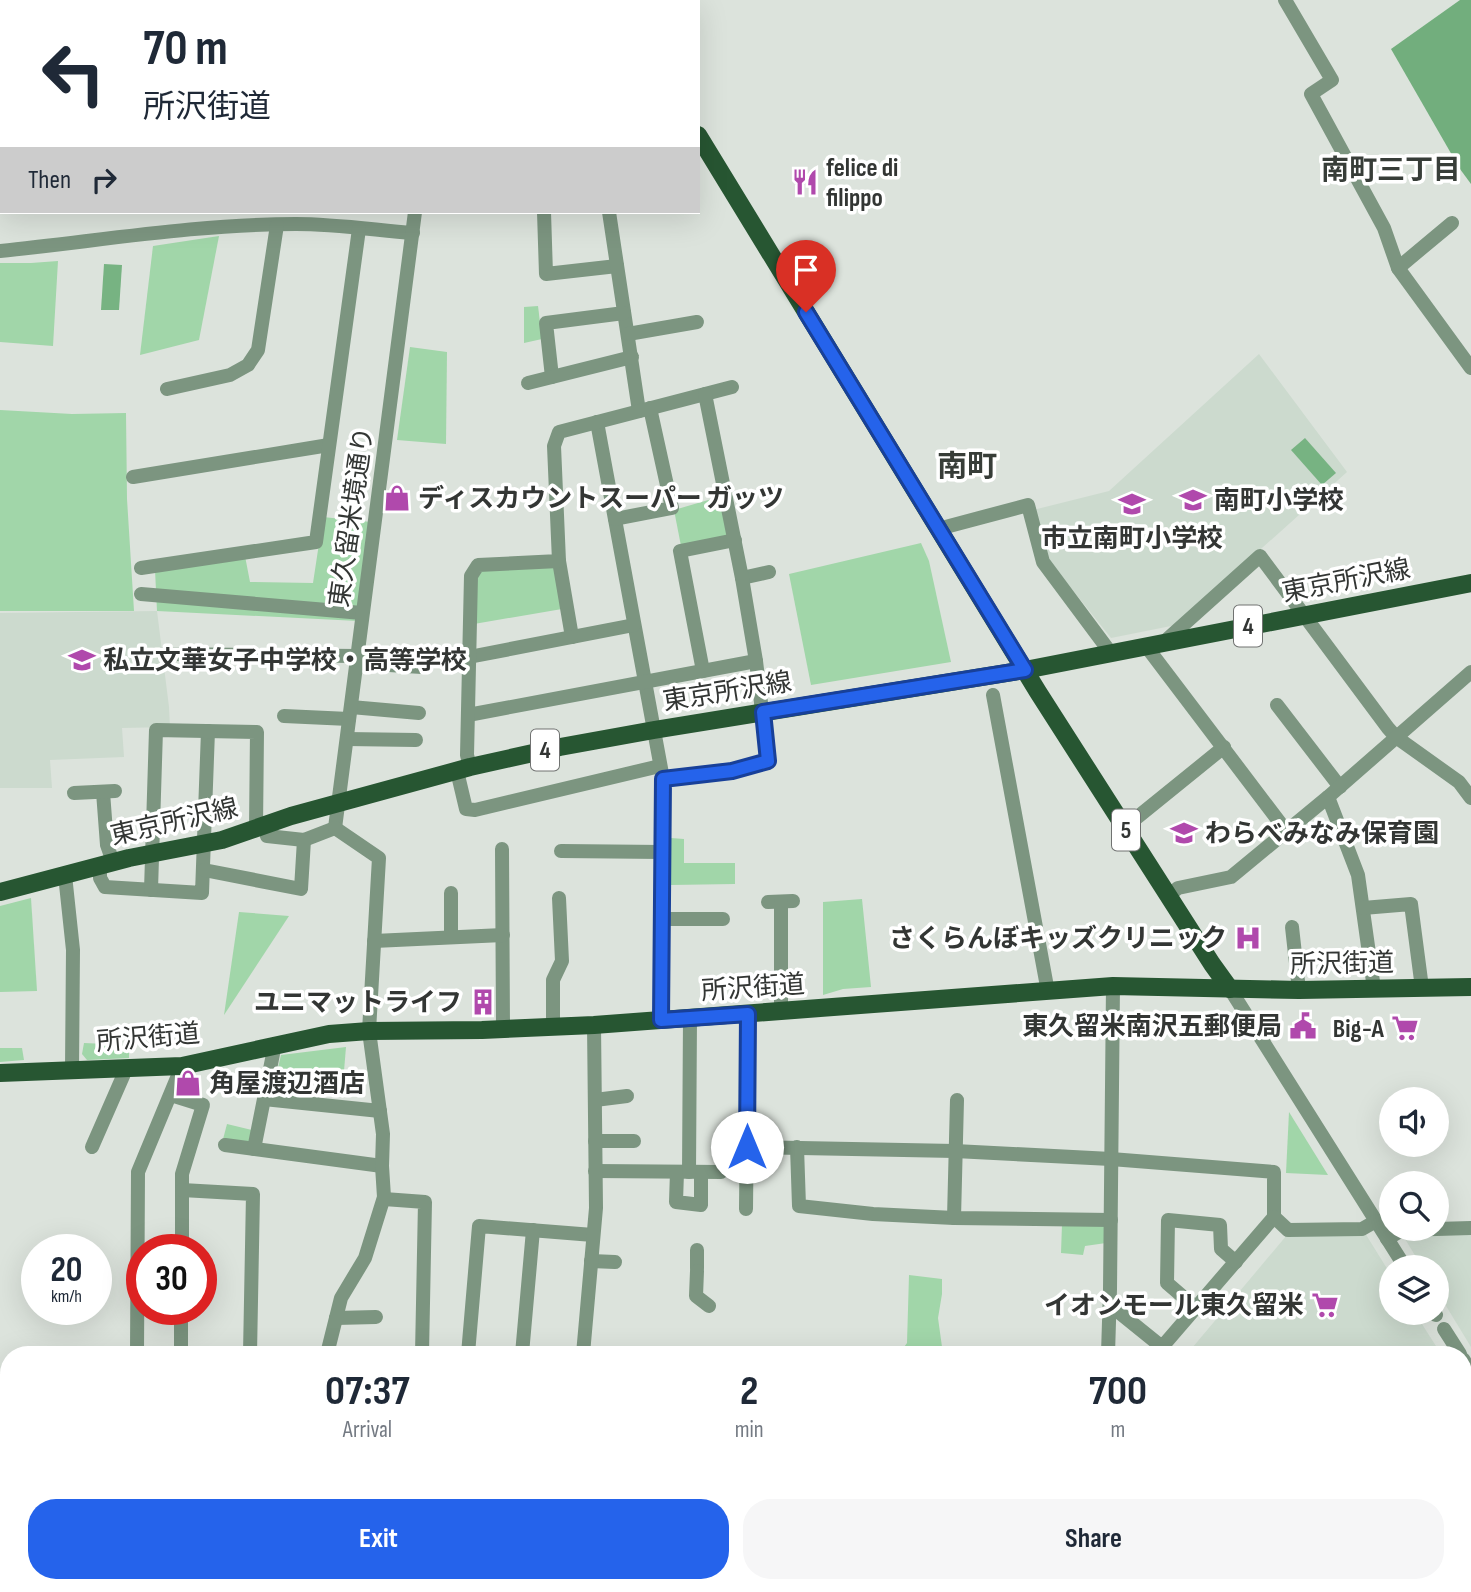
<!DOCTYPE html>
<meta charset="utf-8">
<style>
:root{--surface:#fff;--page:#f6f6f7;--text:#1f2937;--muted:#747a83;--accent:#2563eb}
body{margin:0;font-family:"Sofia Sans Condensed","Noto Sans JP",sans-serif;background:var(--page);color:var(--text);height:100vh;display:flex;flex-direction:column;font-size:26px;white-space:nowrap}
*{box-sizing:border-box;margin:0}
p{font-size:23px;color:var(--muted)}
.icon{flex:none;width:38px;height:38px;fill:none;stroke:currentColor;stroke-width:2;stroke-linecap:round;stroke-linejoin:round}
.map{position:relative;flex:1;overflow:hidden}
.drawer{position:absolute;left:0px;top:1346px;width:1472px;height:247px;display:flex;flex-direction:column;background:var(--surface);border-radius:28px 28px 0 0;box-shadow:0 7px 28px #0002}
.drawer>*{flex:none}
.hud{position:absolute;left:0px;top:0px;width:700px;height:214px;box-shadow:0 7px 28px #0002;background:#fff;color:var(--text);overflow:hidden}
.buttons{position:absolute;left:1379px;top:1087px;display:grid;gap:14px}
.buttons a{display:grid;place-items:center;width:70px;height:70px;border-radius:50%;background:var(--surface);box-shadow:0 7px 28px #0002;font-size:35px}
.speed{position:absolute;left:21px;top:1234px;display:flex;gap:14px;font-size:35px;font-weight:700;text-align:center}
.speed>*{display:grid;place-content:center;width:91px;height:91px;border-radius:50%;background:var(--surface);box-shadow:0 7px 28px #0002;line-height:1}
.speed small{font-size:18px;font-weight:400}
.speed .limit{border:10px solid #d22;background:#fff;color:#111}
.pin{position:absolute;display:grid;place-items:center;width:60px;height:60px;color:#fff;margin:-72px -30px;border-radius:50% 50% 50% 0;rotate:-45deg;box-shadow:0 0 7px #0007}
.pin .icon{rotate:45deg}
.me{position:absolute;width:77px;margin:-38px;rotate:0deg;stroke-linejoin:round;filter:drop-shadow(0 0 5px #0008)}
.turn{display:flex;align-items:center;gap:24px;height:147px;padding:0 28px;font-size:32px}
.turn .icon{width:91px;height:91px;stroke-width:2.5}
.turn b{display:block;font-size:49px;line-height:60px}
.then{display:flex;align-items:center;height:66px;padding:0 28px;background:#0003;gap:14px;font-size:26px}
.eta{display:flex;justify-content:space-evenly;align-items:center;height:119px;text-align:center}
.eta b{font-size:42px;font-weight:700;line-height:49px}
.cta{display:flex;gap:14px;margin-top:auto;padding:14px 28px}
.cta a{flex:1;height:80px;border-radius:28px;background:var(--accent);color:#fff;font-size:28px;font-weight:700;line-height:80px;text-align:center}
.cta a+a{background:var(--page);color:var(--text)}
.map>svg:first-child{display:block}
.built{fill:#ccdace}
.green{fill:#a1d6a9}
.forest{fill:#72ae7d}
.water{fill:#77b382}
.lines{fill:none;stroke-linecap:round;stroke-linejoin:round}
.minor{stroke:#7c9580;stroke-width:14}
.major{stroke:#275632;stroke-width:18}
.route-casing{stroke:#184099;stroke-width:18}
.route{stroke:#2563eb;stroke-width:12}
.labels{text-anchor:middle;stroke-width:7;stroke-linejoin:round;paint-order:stroke}
.shield{fill:#fff;stroke:#707271;stroke-width:2}
.shield-label{font-size:24px;font-weight:bold;fill:#333634}
.poi-label{font-size:26px;font-weight:bold;fill:#333634;stroke:#fff;text-anchor:start}
.street-label{font-size:26px;fill:#333634;stroke:#fff}
.neighbourhood-label{font-size:28px;font-weight:bold;fill:#373d38;stroke:#fff}
.quarter-label{font-size:30px;font-weight:bold;fill:#373d38;stroke:#fff}
</style>
<div class="map">
<svg width="1471" height="1592" viewBox="0 0 1471 1592">
<rect width="100%" height="100%" fill="#dce3dc"/>
<g class="built">
<path d="M 1259,354 L 1347,472 L 1176,625 L 1111,638 L 1043,553 L 1033,510 L 1109,491 Z"/>
<path d="M 157,611 L 169,707 L 170,727 L 122,728 L 124,757 L 50,760 L 52,788 L 0,788 L 0,613 Z"/>
<path d="M 1365,1233 L 1391,1275 L 1391,1312 L 1415,1313 L 1441,1354 L 1187,1354 L 1287,1235 Z"/>
<path d="M 1402,1234 L 1471,1234 L 1471,1347 L 1437,1291 L 1437,1267 L 1422,1267 Z"/>
<path d="M 1463,1390 L 1471,1403 L 1471,1592 L 1110,1592 L 1110,1584 L 1463,1584 Z"/>
</g>
<g class="green">
<path d="M 219,236 L 199,340 L 140,355 L 153,246 Z"/>
<path d="M 58,261 L 53,346 L 0,342 L 0,263 L 31,263 Z"/>
<path d="M 538,306 L 542,339 L 524,343 L 524,307 Z"/>
<path d="M 410,347 L 447,352 L 446,444 L 397,440 Z"/>
<path d="M 0,410 L 72,414 L 126,413 L 127,499 L 134,611 L 0,611 Z"/>
<path d="M 722,496 L 730,537 L 681,546 L 674,510 Z"/>
<path d="M 323,517 L 371,522 L 358,621 L 157,611 L 155,570 L 245,556 L 250,582 L 313,583 Z"/>
<path d="M 921,543 L 929,561 L 951,662 L 811,685 L 789,574 Z"/>
<path d="M 554,567 L 562,609 L 474,624 L 474,578 L 480,568 Z"/>
<path d="M 671,838 L 684,839 L 684,863 L 735,863 L 735,884 L 670,885 Z"/>
<path d="M 31,898 L 37,991 L 0,992 L 0,906 Z"/>
<path d="M 862,899 L 871,987 L 843,989 L 823,995 L 823,902 Z"/>
<path d="M 239,912 L 289,916 L 224,1015 Z"/>
<path d="M 84,1043 L 129,1045 L 129,1058 L 87,1060 L 82,1054 Z"/>
<path d="M 346,1047 L 343,1083 L 276,1076 L 281,1055 Z"/>
<path d="M 0,1048 L 22,1048 L 24,1060 L 0,1062 Z"/>
<path d="M 1289,1112 L 1328,1175 L 1286,1173 Z"/>
<path d="M 227,1124 L 256,1131 L 253,1147 L 222,1143 Z"/>
<path d="M 1062,1224 L 1107,1225 L 1106,1243 L 1085,1246 L 1083,1255 L 1061,1253 Z"/>
<path d="M 909,1275 L 942,1279 L 942,1294 L 938,1318 L 943,1354 L 899,1354 L 907,1343 Z"/>
<path d="M 296,1584 L 733,1584 L 735,1592 L 296,1592 Z"/>
<path d="M 1112,1584 L 1180,1584 L 1128,1592 L 1112,1592 Z"/>
</g>
<path class="forest" d="M 1460,0 L 1471,0 L 1471,184 L 1460,169 L 1391,49 Z"/>
<g class="water">
<path d="M 104,264 L 122,265 L 119,310 L 101,310 Z"/>
<path d="M 1305,438 L 1336,473 L 1322,485 L 1291,450 Z"/>
</g>
<g class="lines">
<g class="minor">
<path d="M 518,0 L 518,2"/>
<path d="M 1285,0 L 1332,80 L 1311,94 L 1384,228 L 1398,268 L 1471,368"/>
<path d="M 437,2 L 437,0"/>
<path d="M 544,212 L 546,274 L 617,266"/>
<path d="M 609,212 L 639,411"/>
<path d="M 0,251 C 98,241 197,224 296,224 C 335,224 375,230 413,233"/>
<path d="M 1398,268 L 1452,223"/>
<path d="M 628,334 L 697,322"/>
<path d="M 552,377 L 546,323 L 624,313"/>
<path d="M 528,383 L 632,357"/>
<path d="M 167,389 L 230,375 L 248,365 L 258,350 L 277,225"/>
<path d="M 597,422 L 663,779 L 661,1020"/>
<path d="M 133,477 L 329,445"/>
<path d="M 615,519 L 672,508 L 650,408"/>
<path d="M 938,529 L 1028,505 L 1043,562 L 1110,652"/>
<path d="M 559,561 L 572,637"/>
<path d="M 141,568 L 316,542 L 359,229"/>
<path d="M 742,578 L 769,572"/>
<path d="M 141,594 L 362,613"/>
<path d="M 1163,643 L 1260,556 L 1388,728 L 1396,737 L 1459,782 L 1471,798"/>
<path d="M 1146,646 L 1287,832"/>
<path d="M 163,654 L 357,656"/>
<path d="M 469,657 L 634,625"/>
<path d="M 356,663 L 422,667"/>
<path d="M 703,671 L 680,551 L 735,540"/>
<path d="M 993,695 L 1048,992"/>
<path d="M 1277,705 L 1340,787"/>
<path d="M 351,707 L 419,713"/>
<path d="M 468,715 L 756,661"/>
<path d="M 284,716 L 349,719"/>
<path d="M 347,739 L 416,740"/>
<path d="M 470,767 L 467,755 L 471,576 L 478,565 L 559,561 L 554,446 L 559,432 L 732,387"/>
<path d="M 457,771 L 466,809 L 475,810 L 660,766"/>
<path d="M 663,779 L 732,771 L 768,761 L 756,661 L 742,578 L 705,394"/>
<path d="M 103,792 L 107,845 L 113,862"/>
<path d="M 74,793 L 115,791"/>
<path d="M 1328,797 L 1358,875 L 1374,989"/>
<path d="M 264,826 L 267,836 L 304,840 L 335,828"/>
<path d="M 335,828 L 415,212"/>
<path d="M 1124,828 L 1224,747"/>
<path d="M 502,849 L 503,1029"/>
<path d="M 561,851 L 662,852"/>
<path d="M 100,866 L 100,878 L 105,887 L 202,893 L 208,731"/>
<path d="M 204,870 L 301,889 L 304,840"/>
<path d="M 65,875 L 73,950 L 72,1069"/>
<path d="M 151,890 L 156,730 L 257,732 L 256,829"/>
<path d="M 451,893 L 451,937"/>
<path d="M 1168,896 L 1178,888 L 1231,877 L 1328,797 L 1471,672"/>
<path d="M 768,902 L 793,901"/>
<path d="M 781,902 L 781,1012"/>
<path d="M 1363,908 L 1411,904 L 1422,988"/>
<path d="M 662,919 L 723,919"/>
<path d="M 1292,927 L 1299,990"/>
<path d="M 374,941 L 503,935"/>
<path d="M 1230,989 L 1405,1267"/>
<path d="M 553,1027 L 553,980 L 562,961 L 559,898"/>
<path d="M 171,1095 L 203,1105 L 182,1174 L 182,1250"/>
<path d="M 264,1099 L 380,1111"/>
<path d="M 595,1100 L 627,1096"/>
<path d="M 595,1141 L 634,1141"/>
<path d="M 225,1145 L 382,1166"/>
<path d="M 92,1147 L 127,1067"/>
<path d="M 747,1147 L 955,1151 L 1111,1159 L 1274,1172 L 1274,1217 L 1162,1347 L 1110,1305"/>
<path d="M 797,1147 L 799,1206 L 873,1214 L 954,1218 L 1111,1220"/>
<path d="M 254,1149 L 275,1044"/>
<path d="M 595,1171 L 721,1172"/>
<path d="M 677,1172 L 676,1202 L 701,1205 L 701,1172"/>
<path d="M 689,1172 L 690,1018"/>
<path d="M 182,1190 L 253,1194 L 250,1354"/>
<path d="M 384,1199 L 425,1202 L 422,1354"/>
<path d="M 746,1209 L 748,1014"/>
<path d="M 1274,1217 L 1288,1230 L 1362,1229 L 1376,1221"/>
<path d="M 954,1218 L 957,1100"/>
<path d="M 1387,1239 L 1402,1230 L 1471,1228"/>
<path d="M 591,1261 L 615,1262"/>
<path d="M 697,1268 L 697,1250"/>
<path d="M 697,1271 L 696,1296 L 709,1306"/>
<path d="M 1196,1308 L 1167,1283 L 1168,1220 L 1220,1225 L 1221,1249 L 1236,1262"/>
<path d="M 1434,1312 L 1436,1315"/>
<path d="M 336,1318 L 376,1317"/>
<path d="M 1444,1329 L 1460,1354"/>
<path d="M 137,1354 L 138,1172 L 182,1066"/>
<path d="M 181,1354 L 181,1309"/>
<path d="M 327,1354 L 341,1298 L 365,1258 L 384,1197 L 382,1166 L 383,1134 L 369,1031 L 379,858 L 335,828"/>
<path d="M 468,1354 L 479,1226 L 593,1235"/>
<path d="M 522,1354 L 533,1230"/>
<path d="M 583,1354 L 596,1208 L 594,1025"/>
<path d="M 1108,1354 L 1110,1289 L 1113,986"/>
<path d="M 1463,1359 L 1471,1371"/>
<path d="M 0,1380 L 9,1381"/>
<path d="M 0,1551 L 9,1556"/>
<path d="M 54,1584 L 68,1592"/>
<path d="M 14,1592 L 18,1584"/>
<path d="M 85,1592 L 87,1584"/>
<path d="M 291,1592 L 292,1584"/>
<path d="M 1100,1592 L 1101,1584"/>
</g>
<g class="major">
<path d="M 610,0 L 611,2"/>
<path d="M 698,135 L 1038,692 L 1212,964 L 1230,989"/>
<path d="M 0,892 L 129,858 L 222,840 L 291,816 L 470,767 L 560,747 L 654,730 L 1025,670 L 1471,583"/>
<path d="M 0,1073 L 182,1066 L 329,1034 L 369,1031 L 482,1030 L 594,1025 L 1113,986 L 1299,990 L 1471,987"/>
</g>
</g>
<g class="lines">
<g class="route-casing">
<path id="route" d="M 747,1147 L 748,1014 L 661,1020 L 663,779 L 732,771 L 768,761 L 763,712 L 1025,670 L 806,312"/>
</g>
<use href="#route" class="route"/>
</g>
<defs>
<g id="restaurant-bare" transform="scale(2.1)"><path d="M-5-6h1v4h1v-4h1v4h1v-4h1v5L-1.5 .5V6h-2V.5L-5-1ZM5-6V6H3V1.5H1.5Q1.5-4 5-6Z" fill="#b049ac" stroke="#fff" stroke-width="2.5" paint-order="stroke"/></g>
<g id="shop-bare" transform="scale(2.1)"><path d="M-5-2.5h2.3a2.7 3.5 0 0 1 5.4 0H5L5.5 6h-11ZM-1.5-2.5h3a1.5 2.3 0 0 0-3 0Z" fill="#b049ac" stroke="#fff" stroke-width="2.5" paint-order="stroke"/></g>
<g id="school-bare" transform="scale(2.1)"><path d="M0-5L7-2L0 1L-7-2ZM-4 1L0 2.5L4 1V4Q0 6-4 4Z" fill="#b049ac" stroke="#fff" stroke-width="2.5" paint-order="stroke"/></g>
<g id="hospital-bare" transform="scale(2.1)"><path d="M-5-5h3v3.5h4V-5h3V5h-3V1.5h-4V5h-3Z" fill="#b049ac" stroke="#fff" stroke-width="2.5" paint-order="stroke"/></g>
<g id="building-bare" transform="scale(2.1)"><path d="M-4-6H4V6H1V3H-1V6H-4ZM-2.5-4.3h1.7v1.8h-1.7ZM.8-4.3h1.7v1.8H.8ZM-2.5-1h1.7V.8h-1.7ZM.8-1h1.7V.8H.8Z" fill="#b049ac" stroke="#fff" stroke-width="2.5" paint-order="stroke"/></g>
<g id="civic-bare" transform="scale(2.1)"><path d="M-.6-6.5H3V-4.5H.6V-3L4-1V1h2V6H-6V1h2V-1L-.6-3ZM-1.2 2.5V6h2.4V2.5Z" fill="#b049ac" stroke="#fff" stroke-width="2.5" paint-order="stroke"/></g>
<g id="supermarket-bare" transform="scale(2.1)"><path d="M-6-5.5h2.5l.6 2H6L4.5 2H-2.5L-4.4-4H-6ZM-1.5 3.2a1.3 1.3 0 1 0 .1 0ZM3 3.2a1.3 1.3 0 1 0 .1 0Z" fill="#b049ac" stroke="#fff" stroke-width="2.5" paint-order="stroke"/></g>
</defs>
<g fill-rule="evenodd">
<use href="#restaurant-bare" x="805" y="182"/>
<use href="#shop-bare" x="397" y="498"/>
<use href="#school-bare" x="1193" y="500"/>
<use href="#school-bare" x="1132" y="504"/>
<use href="#school-bare" x="82" y="660"/>
<use href="#school-bare" x="1184" y="833"/>
<use href="#hospital-bare" x="1248" y="938"/>
<use href="#building-bare" x="483" y="1002"/>
<use href="#civic-bare" x="1303" y="1026"/>
<use href="#supermarket-bare" x="1405" y="1028"/>
<use href="#shop-bare" x="188" y="1083"/>
<use href="#supermarket-bare" x="1325" y="1305"/>
</g>
<g class="labels">
<g class="shield">
<rect x="1234" y="605.5" width="28" height="41" rx="5"/>
<rect x="531" y="729.5" width="28" height="41" rx="5"/>
<rect x="1112" y="809.5" width="28" height="41" rx="5"/>
</g>
<g class="shield-label">
<text x="1248" y="634">4</text>
<text x="545" y="758">4</text>
<text x="1126" y="838">5</text>
</g>
<g class="poi-label">
<text x="826" y="176">felice di<tspan x="826" dy="30">filippo</tspan></text>
<text x="418" y="507">ディスカウントスーパー ガッツ</text>
<text x="1214" y="509">南町小学校</text>
<text x="1132" y="547" text-anchor="middle">市立南町小学校</text>
<text x="103" y="669">私立文華女子中学校・高等学校</text>
<text x="1205" y="842">わらべみなみ保育園</text>
<text x="1227" y="947" text-anchor="end">さくらんぼキッズクリニック</text>
<text x="462" y="1011" text-anchor="end">ユニマットライフ</text>
<text x="1282" y="1035" text-anchor="end">東久留米南沢五郵便局</text>
<text x="1384" y="1037" text-anchor="end">Big-A</text>
<text x="209" y="1092">角屋渡辺酒店</text>
<text x="1304" y="1314" text-anchor="end">イオンモール東久留米</text>
</g>
<g class="street-label">
<text transform="translate(351 517) rotate(-82)" y="9">東久留米境通り</text>
<text transform="translate(1346 580) rotate(-11)" y="9">東京所沢線</text>
<text transform="translate(727 691) rotate(-9)" y="9">東京所沢線</text>
<text transform="translate(174 821) rotate(-13)" y="9">東京所沢線</text>
<text transform="translate(1342 963) rotate(-1)" y="9">所沢街道</text>
<text transform="translate(753 987) rotate(-4)" y="9">所沢街道</text>
<text transform="translate(148 1037) rotate(-5)" y="9">所沢街道</text>
</g>
<g class="neighbourhood-label">
<text x="1391" y="179">南町三丁目</text>
</g>
<g class="quarter-label">
<text x="967" y="476">南町</text>
</g>
</g>
</svg>
<div class="buttons">
<a><svg class="icon" aria-label="sound" viewBox="0 0 24 24"><path d="M4 9h4l5-4v14l-5-4H4zM17 9q2 3 0 6"/></svg></a>
<a><svg class="icon" aria-label="search" viewBox="0 0 24 24"><circle cx="10" cy="10" r="6"/><path d="M15 15l6 6"/></svg></a>
<a><svg class="icon" aria-label="layers" viewBox="0 0 24 24"><path d="M12 4l9 5-9 5-9-5zM3 14l9 5 9-5"/></svg></a>
</div>
<div class="speed"><div>20<small>km/h</small></div><div class="limit">30</div></div>
<div class="pin" style="left:806px;top:312px;background:#d93025"><svg class="icon" aria-label="arrive" viewBox="0 0 24 24"><path d="M6 21V4h12l-3 4 3 4H6"/></svg></div>
<svg class="me" style="left:747px;top:1147px" viewBox="-20 -20 40 40"><circle r="19" fill="#fff"/><path d="M0-13L10 11 0 6-10 11z" fill="#2563eb"/></svg>
<div class="hud">
<div class="turn"><svg class="icon" aria-label="left" viewBox="0 0 24 24"><path d="M17 20v-9H6M10 6l-5 5 5 5"/></svg><div><b>70 m</b>所沢街道</div></div>
<div class="then">Then<svg class="icon" aria-label="right" viewBox="0 0 24 24"><path d="M7 20v-9h11M14 6l5 5-5 5"/></svg></div>
</div>
<section class="drawer">
<div class="eta">
<div><b>07:37</b><p>Arrival</p></div>
<div><b>2</b><p>min</p></div>
<div><b>700</b><p>m</p></div>
</div>
<div class="cta"><a>Exit</a><a>Share</a></div>
</section>
</div>
